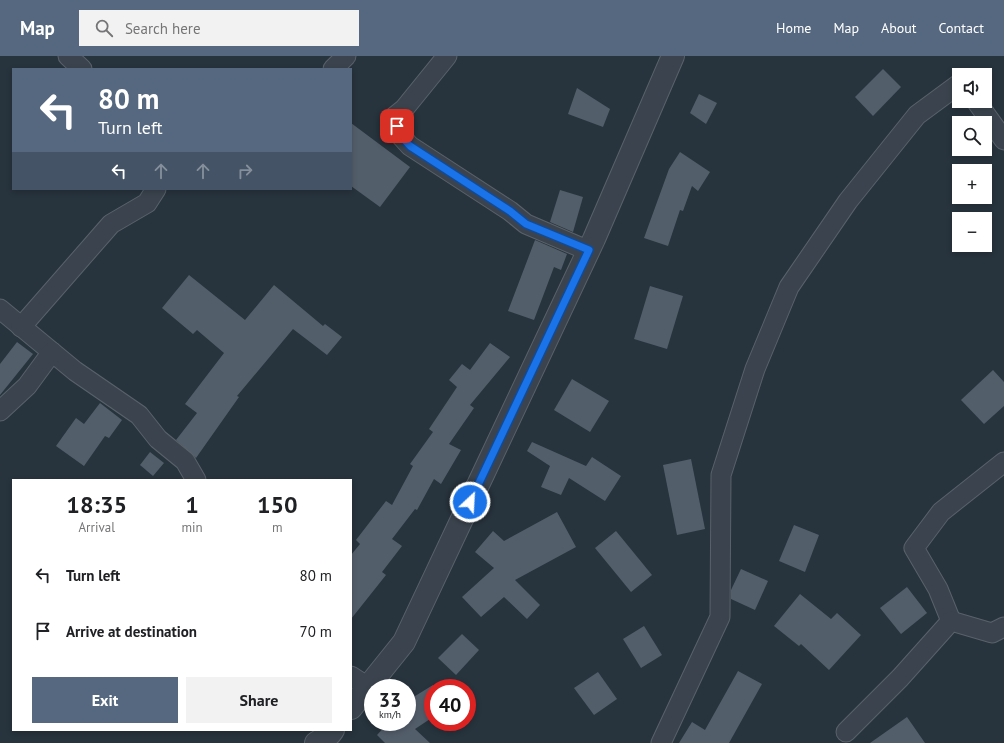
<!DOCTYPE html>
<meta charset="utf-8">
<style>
:root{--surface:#fff;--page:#f2f2f2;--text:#202124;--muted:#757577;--accent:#55687f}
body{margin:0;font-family:"PT Sans",sans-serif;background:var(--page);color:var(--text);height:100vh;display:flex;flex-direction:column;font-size:15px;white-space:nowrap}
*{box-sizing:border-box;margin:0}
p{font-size:13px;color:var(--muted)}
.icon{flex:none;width:22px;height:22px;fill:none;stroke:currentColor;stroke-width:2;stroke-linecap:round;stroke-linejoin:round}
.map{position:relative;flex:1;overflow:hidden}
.drawer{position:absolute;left:12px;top:423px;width:340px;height:252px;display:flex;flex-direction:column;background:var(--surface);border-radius:0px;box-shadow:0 2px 6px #0003}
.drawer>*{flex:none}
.hud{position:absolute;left:12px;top:12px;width:340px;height:122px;border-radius:0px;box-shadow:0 2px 6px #0003;background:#55687f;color:#fff;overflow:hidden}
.tools{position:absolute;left:952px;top:12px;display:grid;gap:8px}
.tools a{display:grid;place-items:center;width:40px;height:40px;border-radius:0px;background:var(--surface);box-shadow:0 2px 6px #0003;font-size:20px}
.speed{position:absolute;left:364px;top:623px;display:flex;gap:8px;font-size:20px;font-weight:700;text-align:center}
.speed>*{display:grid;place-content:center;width:52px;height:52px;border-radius:50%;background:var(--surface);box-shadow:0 2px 6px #0003;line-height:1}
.speed small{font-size:10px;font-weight:400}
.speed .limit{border:6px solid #d22;background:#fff;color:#111}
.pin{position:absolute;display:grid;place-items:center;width:34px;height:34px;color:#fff;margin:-17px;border-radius:8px;box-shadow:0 2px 6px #0006}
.me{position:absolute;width:44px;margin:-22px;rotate:25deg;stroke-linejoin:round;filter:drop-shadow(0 0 3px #0008)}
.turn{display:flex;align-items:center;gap:14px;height:84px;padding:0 20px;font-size:18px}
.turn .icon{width:52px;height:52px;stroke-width:2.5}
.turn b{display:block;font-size:28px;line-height:34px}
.lanes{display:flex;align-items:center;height:38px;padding:0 20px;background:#0003;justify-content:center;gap:20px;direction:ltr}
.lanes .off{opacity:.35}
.eta{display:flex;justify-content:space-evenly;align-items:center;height:68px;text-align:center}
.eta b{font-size:24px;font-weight:700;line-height:28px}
.primary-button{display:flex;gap:8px;margin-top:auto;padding:8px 20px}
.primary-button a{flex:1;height:46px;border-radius:0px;background:var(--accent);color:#fff;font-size:16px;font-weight:700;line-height:46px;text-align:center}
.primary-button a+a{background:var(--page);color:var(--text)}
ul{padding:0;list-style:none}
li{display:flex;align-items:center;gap:12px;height:56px;padding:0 20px}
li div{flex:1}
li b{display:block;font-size:15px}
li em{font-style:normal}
header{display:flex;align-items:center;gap:24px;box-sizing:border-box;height:56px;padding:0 20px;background:var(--accent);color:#fff}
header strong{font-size:19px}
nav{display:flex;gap:22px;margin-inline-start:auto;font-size:14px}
.search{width:280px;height:36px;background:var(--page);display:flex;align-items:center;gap:10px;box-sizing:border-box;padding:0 14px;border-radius:0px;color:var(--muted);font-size:15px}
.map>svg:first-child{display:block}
.building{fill:#535e6b}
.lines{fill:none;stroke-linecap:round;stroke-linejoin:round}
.minor-casing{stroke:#59626b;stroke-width:21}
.tertiary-casing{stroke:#59626b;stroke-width:24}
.minor{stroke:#3b444e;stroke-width:19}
.tertiary{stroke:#3b444e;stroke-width:22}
.route-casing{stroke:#114b97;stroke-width:10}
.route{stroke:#1a73e8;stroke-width:7}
</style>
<header>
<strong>Map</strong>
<div class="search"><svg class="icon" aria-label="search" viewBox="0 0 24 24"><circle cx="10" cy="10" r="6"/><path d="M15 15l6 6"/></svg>Search here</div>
<nav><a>Home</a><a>Map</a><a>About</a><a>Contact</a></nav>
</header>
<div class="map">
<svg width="1004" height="687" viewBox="0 0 1004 687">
<rect width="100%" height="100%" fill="#27333d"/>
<g class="building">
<path d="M 883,13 L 901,31 L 873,60 L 855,41 Z"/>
<path d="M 577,32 L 610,53 L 603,71 L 568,58 Z"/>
<path d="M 699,38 L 717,47 L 706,68 L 690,57 Z"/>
<path d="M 351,67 L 410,111 L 380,151 L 351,130 Z"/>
<path d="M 680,96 L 710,116 L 698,135 L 692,130 L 683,155 L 680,154 L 668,190 L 644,182 L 669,113 Z"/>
<path d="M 560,134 L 583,141 L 573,176 L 550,166 Z"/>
<path d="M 535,184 L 567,198 L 561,214 L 554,211 L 534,264 L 508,255 Z"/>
<path d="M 189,219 L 245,264 L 274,229 L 323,270 L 325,268 L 342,281 L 327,299 L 293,273 L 237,340 L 239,341 L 196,402 L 176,384 L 197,357 L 185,348 L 224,297 L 197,274 L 193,278 L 162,252 Z"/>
<path d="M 650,230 L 683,240 L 667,293 L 634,283 Z"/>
<path d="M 17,286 L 33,298 L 0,339 L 0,308 Z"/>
<path d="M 490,287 L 510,301 L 470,349 L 474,352 L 449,388 L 461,394 L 441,428 L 434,423 L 417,454 L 415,453 L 392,483 L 402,490 L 382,516 L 386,519 L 351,563 L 351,499 L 360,488 L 356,484 L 386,445 L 392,449 L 413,410 L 410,408 L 433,376 L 429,373 L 457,331 L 449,324 L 462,308 L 470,314 Z"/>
<path d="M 993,314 L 1004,326 L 1004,350 L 984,368 L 961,344 Z"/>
<path d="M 572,323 L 609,345 L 590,376 L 554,354 Z"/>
<path d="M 100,347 L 122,364 L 109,382 L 105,380 L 84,410 L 56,390 L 76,362 L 84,368 Z"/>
<path d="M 532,386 L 586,410 L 592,401 L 621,420 L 605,445 L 569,422 L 561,439 L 541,431 L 550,410 L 527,395 Z"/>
<path d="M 150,396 L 164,407 L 153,420 L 140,409 Z"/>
<path d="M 691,403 L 705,473 L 677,479 L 663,409 Z"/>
<path d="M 557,456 L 576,491 L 515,524 L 540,549 L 527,563 L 504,541 L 481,561 L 462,541 L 494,512 L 475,496 L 493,475 L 504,485 Z"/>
<path d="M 794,469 L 819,479 L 805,516 L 779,505 Z"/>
<path d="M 616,475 L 652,519 L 631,536 L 595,492 Z"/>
<path d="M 741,513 L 768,525 L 755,554 L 731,543 L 731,534 Z"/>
<path d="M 907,531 L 927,557 L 901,578 L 880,552 Z"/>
<path d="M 800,538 L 831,563 L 837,557 L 861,579 L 829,614 L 801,588 L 799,590 L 774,570 Z"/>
<path d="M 644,570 L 662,599 L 641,612 L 623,583 Z"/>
<path d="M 462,578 L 479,594 L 456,619 L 438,602 Z"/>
<path d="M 738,615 L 762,628 L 729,687 L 679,687 L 692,666 L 705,674 Z"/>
<path d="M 598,616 L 617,643 L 594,659 L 574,632 Z"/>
<path d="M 433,629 L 433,661 L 415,673 L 430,687 L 385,687 L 377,679 L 389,666 L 407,666 L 407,645 Z"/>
<path d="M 907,661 L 925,687 L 870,687 Z"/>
</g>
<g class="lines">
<g class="minor-casing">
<g id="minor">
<path d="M 68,0 L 82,13"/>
<path d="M 447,0 L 404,53 L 394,61 L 399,78 L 410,90 L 510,155 L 526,168 L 589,195"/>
<path d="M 333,13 L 346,0"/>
<path d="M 976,45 L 1004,84"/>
<path d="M 0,253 L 75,315 L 139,359 L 158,383 L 185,405 L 196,424"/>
<path d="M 21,271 L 111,168 L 147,147 L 156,133"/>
<path d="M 0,355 L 27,330 L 52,296"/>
<path d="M 951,565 L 938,533 L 914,492 L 941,456 L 1004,406"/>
<path d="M 351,620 L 368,631"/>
<path d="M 846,676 L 900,622 L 951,565 L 992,577 L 1004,571"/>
<path d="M 661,687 L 720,561 L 721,419 L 755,313 L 789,231 L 848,145 L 917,59 L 959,28"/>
</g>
</g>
<g class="tertiary-casing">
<g id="tertiary">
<path d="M 351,652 L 404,586 L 594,183 L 673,0"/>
<path d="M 316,687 L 330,678 L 333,674"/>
</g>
</g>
<use href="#minor" class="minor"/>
<use href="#tertiary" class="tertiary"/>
</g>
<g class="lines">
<g class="route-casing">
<path id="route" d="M 397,70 L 399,78 L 410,90 L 510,155 L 526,168 L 589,194 L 470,446"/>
</g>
<use href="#route" class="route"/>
</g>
</svg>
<div class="tools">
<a><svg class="icon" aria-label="sound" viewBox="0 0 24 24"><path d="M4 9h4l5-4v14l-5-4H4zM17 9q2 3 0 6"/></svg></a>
<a><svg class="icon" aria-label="search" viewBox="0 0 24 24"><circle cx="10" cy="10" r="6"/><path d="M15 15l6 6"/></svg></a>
<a>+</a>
<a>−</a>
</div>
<div class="speed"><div>33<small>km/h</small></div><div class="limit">40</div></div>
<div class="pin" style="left:397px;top:70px;background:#d93025"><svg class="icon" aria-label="arrive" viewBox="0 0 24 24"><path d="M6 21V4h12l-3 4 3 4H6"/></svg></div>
<svg class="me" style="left:470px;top:446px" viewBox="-20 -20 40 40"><circle r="17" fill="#1a73e8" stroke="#fff" stroke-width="3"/><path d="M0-11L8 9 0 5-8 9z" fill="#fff"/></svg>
<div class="hud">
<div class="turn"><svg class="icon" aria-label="left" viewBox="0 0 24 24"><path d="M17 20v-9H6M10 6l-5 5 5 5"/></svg><div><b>80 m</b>Turn left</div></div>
<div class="lanes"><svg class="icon" aria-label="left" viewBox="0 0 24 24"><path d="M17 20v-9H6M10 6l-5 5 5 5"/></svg><svg class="icon off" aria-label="ahead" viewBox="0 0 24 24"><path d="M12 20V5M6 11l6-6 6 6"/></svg><svg class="icon off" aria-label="ahead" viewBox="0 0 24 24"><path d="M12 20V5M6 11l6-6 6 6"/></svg><svg class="icon off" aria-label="right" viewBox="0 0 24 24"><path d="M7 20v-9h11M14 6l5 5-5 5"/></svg></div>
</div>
<section class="drawer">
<div class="eta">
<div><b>18:35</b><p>Arrival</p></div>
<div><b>1</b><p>min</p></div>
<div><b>150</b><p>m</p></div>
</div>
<ul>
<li><svg class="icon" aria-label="left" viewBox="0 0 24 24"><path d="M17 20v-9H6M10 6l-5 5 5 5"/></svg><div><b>Turn left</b></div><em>80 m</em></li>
<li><svg class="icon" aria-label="arrive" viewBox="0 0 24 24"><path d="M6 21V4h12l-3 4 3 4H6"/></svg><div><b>Arrive at destination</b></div><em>70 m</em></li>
</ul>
<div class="primary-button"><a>Exit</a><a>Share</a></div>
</section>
</div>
